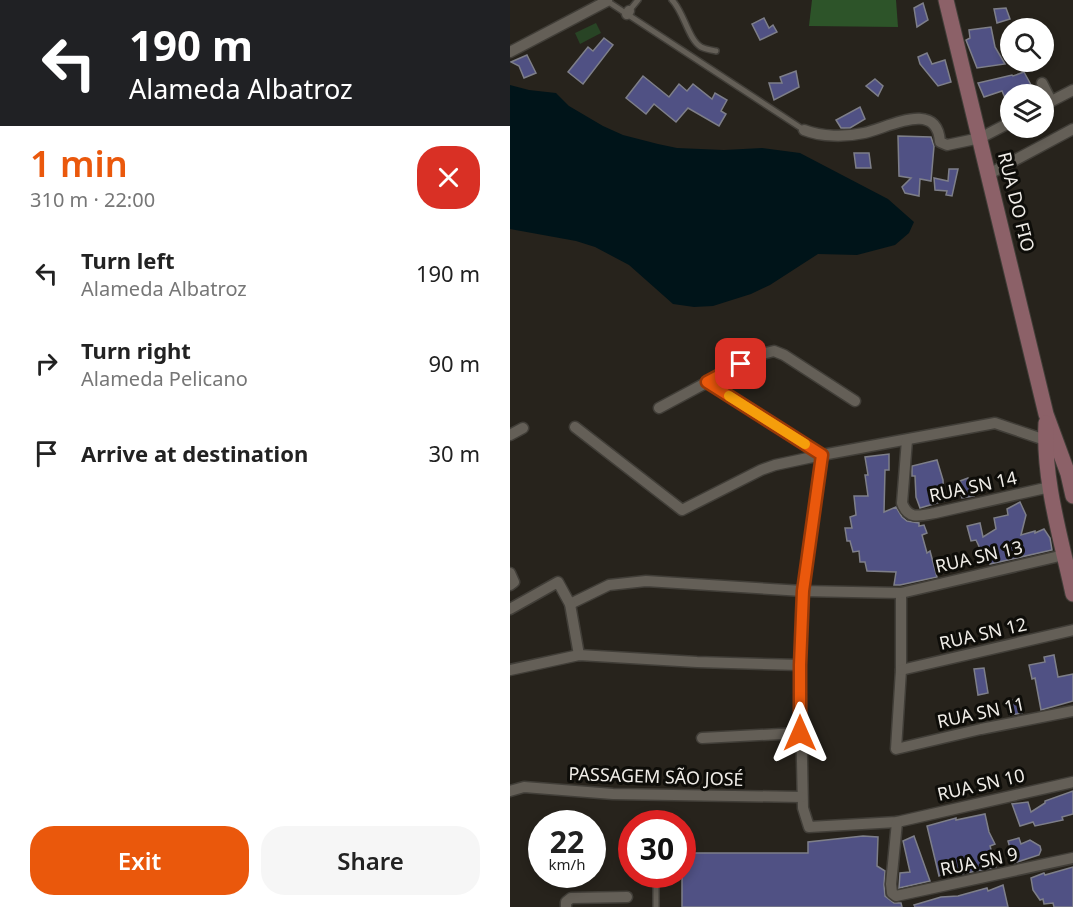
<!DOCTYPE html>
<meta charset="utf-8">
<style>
:root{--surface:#fff;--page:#f6f6f6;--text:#222;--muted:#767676;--accent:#ea580c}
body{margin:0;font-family:"Noto Sans",sans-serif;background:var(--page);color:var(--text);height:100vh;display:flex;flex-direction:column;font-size:22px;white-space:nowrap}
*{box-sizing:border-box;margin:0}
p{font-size:20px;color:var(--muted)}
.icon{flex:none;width:33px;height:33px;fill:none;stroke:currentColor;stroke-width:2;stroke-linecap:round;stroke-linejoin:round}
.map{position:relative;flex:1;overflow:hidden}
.panel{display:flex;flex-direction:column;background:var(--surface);width:510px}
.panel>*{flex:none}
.top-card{background:#202124;color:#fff;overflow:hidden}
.tools{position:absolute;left:490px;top:18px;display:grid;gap:12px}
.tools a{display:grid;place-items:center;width:54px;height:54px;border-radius:50%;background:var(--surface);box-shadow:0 3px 9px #0003;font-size:30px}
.speed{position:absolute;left:18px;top:810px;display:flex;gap:12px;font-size:30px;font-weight:700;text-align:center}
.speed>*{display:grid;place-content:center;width:78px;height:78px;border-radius:50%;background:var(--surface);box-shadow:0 3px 9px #0003;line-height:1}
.speed small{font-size:15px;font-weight:400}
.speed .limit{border:9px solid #d22;background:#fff;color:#111}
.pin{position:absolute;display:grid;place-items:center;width:51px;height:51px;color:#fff;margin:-26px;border-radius:12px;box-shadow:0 3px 9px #0006}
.me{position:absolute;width:66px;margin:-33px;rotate:0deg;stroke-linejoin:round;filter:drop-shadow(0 0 4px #0008)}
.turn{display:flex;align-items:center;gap:21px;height:126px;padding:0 30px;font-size:27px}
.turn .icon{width:78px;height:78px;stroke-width:2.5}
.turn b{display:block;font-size:42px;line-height:51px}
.round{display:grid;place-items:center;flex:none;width:63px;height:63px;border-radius:24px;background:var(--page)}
.summary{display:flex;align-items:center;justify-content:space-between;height:102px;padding:0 30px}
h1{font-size:36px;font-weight:600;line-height:45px;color:var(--accent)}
.cta{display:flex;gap:12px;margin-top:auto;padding:12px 30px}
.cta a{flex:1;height:69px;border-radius:24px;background:var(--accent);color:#fff;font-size:24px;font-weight:600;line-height:69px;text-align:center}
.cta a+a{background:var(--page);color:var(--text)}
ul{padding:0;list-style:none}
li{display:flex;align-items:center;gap:18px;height:90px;padding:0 30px}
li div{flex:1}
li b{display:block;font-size:22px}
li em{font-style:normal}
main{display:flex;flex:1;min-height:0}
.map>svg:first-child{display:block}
.green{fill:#284425}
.forest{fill:#2d5429}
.water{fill:#001419}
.building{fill:#505184;stroke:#7e7f89;stroke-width:1.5}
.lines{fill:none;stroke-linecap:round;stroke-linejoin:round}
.lane-casing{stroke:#413e38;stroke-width:8}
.street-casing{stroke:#413e38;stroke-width:13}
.secondary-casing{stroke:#413e38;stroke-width:17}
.lane{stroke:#645f57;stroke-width:5}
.street{stroke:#645f57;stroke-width:10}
.secondary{stroke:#8c6168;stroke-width:15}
.route-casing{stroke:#983908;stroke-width:15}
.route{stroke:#ea580c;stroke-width:10}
.slow{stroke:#f59e0b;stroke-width:10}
.labels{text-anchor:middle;stroke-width:6;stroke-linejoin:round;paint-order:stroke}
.street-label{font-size:18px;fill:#f0ede8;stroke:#0e0d09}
</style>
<main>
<section class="panel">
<div class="top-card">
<div class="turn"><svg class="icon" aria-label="left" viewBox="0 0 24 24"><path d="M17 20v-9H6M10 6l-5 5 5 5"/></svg><div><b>190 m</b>Alameda Albatroz</div></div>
</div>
<div class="summary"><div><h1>1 min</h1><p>310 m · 22:00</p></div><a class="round" style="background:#d93025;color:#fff"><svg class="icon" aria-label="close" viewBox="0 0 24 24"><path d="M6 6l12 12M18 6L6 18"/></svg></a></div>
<ul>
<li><svg class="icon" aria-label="left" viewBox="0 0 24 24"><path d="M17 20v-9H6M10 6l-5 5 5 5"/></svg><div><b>Turn left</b><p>Alameda Albatroz</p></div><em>190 m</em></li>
<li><svg class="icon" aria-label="right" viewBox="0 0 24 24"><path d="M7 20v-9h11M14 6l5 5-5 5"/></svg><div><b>Turn right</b><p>Alameda Pelicano</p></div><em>90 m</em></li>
<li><svg class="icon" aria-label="arrive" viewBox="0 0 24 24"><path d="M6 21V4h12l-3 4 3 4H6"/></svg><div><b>Arrive at destination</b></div><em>30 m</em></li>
</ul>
<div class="cta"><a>Exit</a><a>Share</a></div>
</section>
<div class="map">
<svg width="563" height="907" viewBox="0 0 563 907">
<rect width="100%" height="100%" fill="#27231c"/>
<path class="green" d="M 86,23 L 91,33 L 70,44 L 65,33 Z"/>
<path class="forest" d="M 302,0 L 386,0 L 388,27 L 299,26 Z"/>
<path class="water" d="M 0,85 L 19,90 L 46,93 L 59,106 L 93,126 L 113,135 L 148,144 L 167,148 L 214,150 L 252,148 L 290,153 L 378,199 L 404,222 L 399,233 L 385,245 L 347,255 L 308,254 L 260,285 L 241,294 L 203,306 L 184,307 L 163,304 L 119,265 L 85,247 L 66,241 L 0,229 Z"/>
<g class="building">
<path d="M 413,3 L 418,20 L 407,27 L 404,8 Z"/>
<path d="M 496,8 L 500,19 L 487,23 L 484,9 Z"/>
<path d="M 254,18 L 259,28 L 263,25 L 267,32 L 250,40 L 242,24 Z"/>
<path d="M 481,27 L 485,47 L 495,64 L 467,68 L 456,40 L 460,38 L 459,30 Z"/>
<path d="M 94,38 L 103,45 L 73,84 L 58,72 L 78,47 L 83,51 Z"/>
<path d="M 417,53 L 422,64 L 435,60 L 441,82 L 428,86 L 410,64 L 408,57 Z"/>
<path d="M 17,55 L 26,73 L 14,78 L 9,66 L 1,62 Z"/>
<path d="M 286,71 L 289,87 L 264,100 L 259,83 L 272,83 L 270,77 Z"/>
<path d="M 514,72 L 526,94 L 501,94 L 501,112 L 492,91 L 474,97 L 468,83 L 502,75 L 503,76 Z"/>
<path d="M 133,76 L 159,97 L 169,84 L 177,91 L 183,84 L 202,99 L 205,93 L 217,100 L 211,111 L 216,114 L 209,126 L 178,108 L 166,122 L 144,104 L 136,114 L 116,98 Z"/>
<path d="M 365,79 L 373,86 L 368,96 L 356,86 Z"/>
<path d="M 350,107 L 355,119 L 340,128 L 331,128 L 326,120 Z"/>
<path d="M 388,136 L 421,137 L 424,146 L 421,181 L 410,179 L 409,196 L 395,193 L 392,187 L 401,178 L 389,176 Z"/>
<path d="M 344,153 L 359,153 L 361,168 L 346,168 Z"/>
<path d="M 439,169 L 448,169 L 442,196 L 436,195 L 437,191 L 425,190 L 424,178 L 438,181 Z"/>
<path d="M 379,454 L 379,470 L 375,470 L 374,512 L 386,507 L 392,517 L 397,521 L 409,523 L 409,526 L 414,525 L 417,533 L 412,535 L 417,553 L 420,551 L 427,577 L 390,585 L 384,585 L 386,572 L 357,571 L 355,562 L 350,562 L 349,551 L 343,552 L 340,541 L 337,541 L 335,528 L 342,528 L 340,517 L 346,515 L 344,496 L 358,496 L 355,475 L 358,475 L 355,457 Z"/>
<path d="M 427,460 L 433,480 L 434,501 L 410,508 L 406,497 L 405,476 L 402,476 L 402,466 Z"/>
<path d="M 458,478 L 464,496 L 452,498 L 449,488 L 452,486 L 450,481 Z"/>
<path d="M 510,502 L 516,515 L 511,535 L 525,531 L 525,533 L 534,529 L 540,538 L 542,550 L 480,564 L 477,551 L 477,554 L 473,555 L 466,540 L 461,541 L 457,526 L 470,523 L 473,537 L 486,529 L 484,518 L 498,515 L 497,509 Z"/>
<path d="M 544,655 L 548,677 L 563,674 L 563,701 L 531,710 L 525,678 L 522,679 L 519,665 L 535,662 L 534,657 Z"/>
<path d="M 474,668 L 478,693 L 468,695 L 464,669 Z"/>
<path d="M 510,699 L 512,713 L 500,715 L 497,701 Z"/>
<path d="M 563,791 L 563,814 L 552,817 L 553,820 L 525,826 L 523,822 L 510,826 L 502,804 L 518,802 L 521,812 L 535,803 L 535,801 Z"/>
<path d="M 475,814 L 479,832 L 485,844 L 480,846 L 486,867 L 447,875 L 445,869 L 429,876 L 417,826 L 446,818 L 446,820 Z"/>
<path d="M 353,836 L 368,837 L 367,866 L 375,871 L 374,885 L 375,896 L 384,903 L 391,903 L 392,907 L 172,907 L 172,853 L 298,853 L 298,842 Z"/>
<path d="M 404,836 L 420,881 L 389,888 L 390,873 L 400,872 L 393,841 Z"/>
<path d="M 509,838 L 511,844 L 520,840 L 530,846 L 531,850 L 529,855 L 504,863 L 498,841 Z"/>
<path d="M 563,867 L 563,907 L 544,907 L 543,903 L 534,904 L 533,899 L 530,900 L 523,890 L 521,878 L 534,873 L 535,875 Z"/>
<path d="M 493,885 L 498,907 L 405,907 L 404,905 L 431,897 L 448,896 L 477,888 L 478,891 Z"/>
</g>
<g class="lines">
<g class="lane-casing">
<g id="lane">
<path d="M 162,0 C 174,12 178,39 191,47 C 195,49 201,50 206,51"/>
<path d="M 97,1 L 294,130"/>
<path d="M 119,11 L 128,0"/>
<path d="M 146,874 L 146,907"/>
</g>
</g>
<g class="street-casing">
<g id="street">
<path d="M 117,14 L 119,11"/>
<path d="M 0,52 L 97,1"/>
<path d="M 532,83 L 541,101"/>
<path d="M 534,105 L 563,90"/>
<path d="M 294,130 C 312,137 335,137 354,133 C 378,128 427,99 430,142 L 437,145 L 470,138 L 501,122"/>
<path d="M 479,174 L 563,129"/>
<path d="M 197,382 L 312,455"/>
<path d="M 149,408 L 248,355 L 264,351 L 274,355 L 345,401"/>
<path d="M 65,427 L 172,510 L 251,470 L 265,465 L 312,455 L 485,423 L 541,442"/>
<path d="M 0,435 L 13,428"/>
<path d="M 397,440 L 392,503 C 398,520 410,516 425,513 L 540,487"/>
<path d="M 312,455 L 293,591 L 290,665 L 293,808 L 299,827 L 387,822 L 563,782"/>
<path d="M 0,573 L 4,582 L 0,585"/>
<path d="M 391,593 L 391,670 L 386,749 L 471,729 L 563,711"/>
<path d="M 60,604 L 99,585 L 136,581 L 293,591 L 391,593 L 554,555"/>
<path d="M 0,609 L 48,582 L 60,604 L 69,655"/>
<path d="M 0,670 L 69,655 L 187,662 L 290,665"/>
<path d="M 391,670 L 563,630"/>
<path d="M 192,738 L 290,733"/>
<path d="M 0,791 L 14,787 L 103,794 L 292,797"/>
<path d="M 387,822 L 381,884 L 382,893 L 386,896 L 563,858"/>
<path d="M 56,907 L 56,902 L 61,898 L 117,897"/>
</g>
</g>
<g class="secondary-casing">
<g id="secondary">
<path d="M 436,0 L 536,414 L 558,474 L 563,496"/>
<path d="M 536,423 C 533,481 551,538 563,594"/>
</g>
</g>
<use href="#lane" class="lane"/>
<use href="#street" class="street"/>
<use href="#secondary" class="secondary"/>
</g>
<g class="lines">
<g class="route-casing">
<path id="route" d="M 231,364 L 197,382 L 312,455 L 293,591 L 290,665 L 290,733"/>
</g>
<use href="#route" class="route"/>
<path class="slow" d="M 219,396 L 295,444"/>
</g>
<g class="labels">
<g class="street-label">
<text transform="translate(506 202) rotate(76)" y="6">RUA DO FIO</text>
<text transform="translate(463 487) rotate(-12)" y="6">RUA SN 14</text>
<text transform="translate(469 557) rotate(-13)" y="6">RUA SN 13</text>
<text transform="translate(473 634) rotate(-13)" y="6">RUA SN 12</text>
<text transform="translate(471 713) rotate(-12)" y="6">RUA SN 11</text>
<text transform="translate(146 777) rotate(2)" y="6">PASSAGEM SÃO JOSÉ</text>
<text transform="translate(471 785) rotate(-13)" y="6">RUA SN 10</text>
<text transform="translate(469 862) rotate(-12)" y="6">RUA SN 9</text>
</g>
</g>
</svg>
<div class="tools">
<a><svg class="icon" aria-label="search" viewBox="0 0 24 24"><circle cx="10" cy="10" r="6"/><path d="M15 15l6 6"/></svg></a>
<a><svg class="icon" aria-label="layers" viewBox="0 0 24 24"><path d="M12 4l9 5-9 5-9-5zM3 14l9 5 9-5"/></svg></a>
</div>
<div class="speed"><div>22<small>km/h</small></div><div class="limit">30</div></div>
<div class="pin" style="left:231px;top:364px;background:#d93025"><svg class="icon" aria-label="arrive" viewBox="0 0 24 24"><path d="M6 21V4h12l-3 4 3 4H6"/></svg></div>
<svg class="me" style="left:290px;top:733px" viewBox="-20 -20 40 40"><path d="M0-17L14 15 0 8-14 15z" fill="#ea580c" stroke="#fff" stroke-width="4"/></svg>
</div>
</main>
